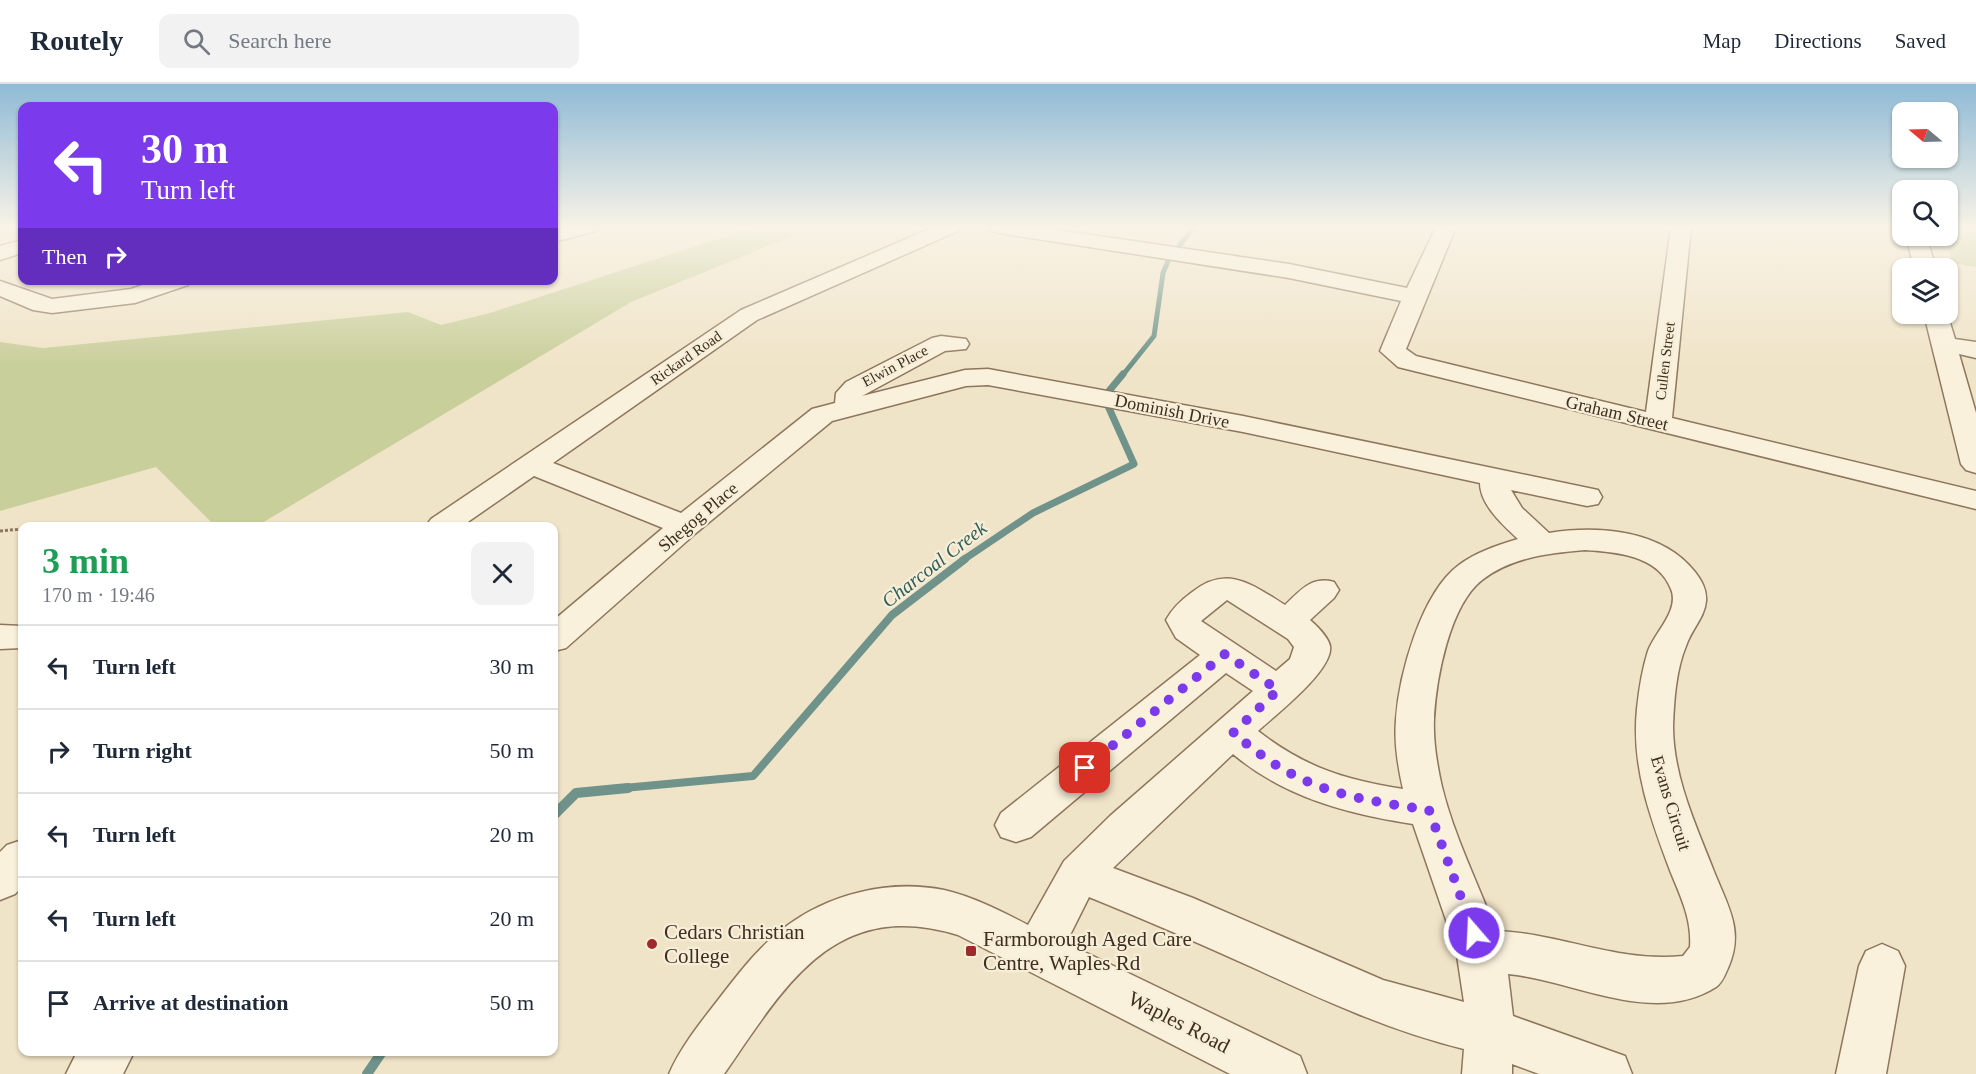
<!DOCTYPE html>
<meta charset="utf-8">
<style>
:root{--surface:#fff;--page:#f2f2f3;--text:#1f2937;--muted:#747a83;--line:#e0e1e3}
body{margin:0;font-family:Georgia,serif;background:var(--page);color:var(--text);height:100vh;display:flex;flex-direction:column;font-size:22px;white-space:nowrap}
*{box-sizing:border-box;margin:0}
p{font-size:20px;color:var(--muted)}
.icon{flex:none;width:33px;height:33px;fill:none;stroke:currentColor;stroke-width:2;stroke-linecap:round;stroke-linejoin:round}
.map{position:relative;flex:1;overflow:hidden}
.details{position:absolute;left:18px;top:438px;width:540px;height:534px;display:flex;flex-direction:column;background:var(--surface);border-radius:12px;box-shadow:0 2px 4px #0004}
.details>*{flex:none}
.guide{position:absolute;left:18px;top:18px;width:540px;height:183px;border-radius:12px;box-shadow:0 2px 4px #0004;background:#7c3aed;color:#fff;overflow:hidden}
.needle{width:39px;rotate:289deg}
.tools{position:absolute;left:1892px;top:18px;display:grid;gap:12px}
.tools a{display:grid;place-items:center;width:66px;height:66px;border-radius:12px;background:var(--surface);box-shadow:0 2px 4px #0004;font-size:30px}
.pin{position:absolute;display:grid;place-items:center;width:51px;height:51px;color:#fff;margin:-26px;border-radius:12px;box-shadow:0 3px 9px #0006}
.me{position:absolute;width:66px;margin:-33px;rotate:341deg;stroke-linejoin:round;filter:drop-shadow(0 0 4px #0008)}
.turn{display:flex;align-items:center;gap:21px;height:126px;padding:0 24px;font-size:27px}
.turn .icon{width:78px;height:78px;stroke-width:2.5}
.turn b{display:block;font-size:42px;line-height:51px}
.then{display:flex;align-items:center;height:57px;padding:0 24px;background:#0003;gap:12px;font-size:22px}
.round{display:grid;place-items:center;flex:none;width:63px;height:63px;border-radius:12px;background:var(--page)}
.headline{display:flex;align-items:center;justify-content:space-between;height:102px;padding:0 24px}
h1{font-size:36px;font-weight:700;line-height:45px;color:#1e9e55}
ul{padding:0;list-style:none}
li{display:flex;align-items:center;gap:18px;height:84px;padding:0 24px;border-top:2px solid var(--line)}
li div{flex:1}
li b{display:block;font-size:22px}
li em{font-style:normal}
header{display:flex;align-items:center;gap:36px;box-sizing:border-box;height:84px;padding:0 30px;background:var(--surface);border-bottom:2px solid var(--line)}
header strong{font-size:28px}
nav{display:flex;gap:33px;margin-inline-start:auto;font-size:21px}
.search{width:420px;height:54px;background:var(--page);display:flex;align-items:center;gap:15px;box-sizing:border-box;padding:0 21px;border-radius:12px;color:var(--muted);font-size:22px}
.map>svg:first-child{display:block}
.green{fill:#c9cf9b}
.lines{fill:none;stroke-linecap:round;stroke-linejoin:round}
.stream-far3{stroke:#6f938a;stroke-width:5}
.stream-far2{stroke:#6f938a;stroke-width:7}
.stream-far1{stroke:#6f938a;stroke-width:8}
.stream{stroke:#6f938a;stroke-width:10}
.minor-casing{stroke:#8d765c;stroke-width:3}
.path{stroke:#8d765c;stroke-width:3;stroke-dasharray:3 2;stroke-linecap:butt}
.minor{fill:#faf1dc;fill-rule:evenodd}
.route{stroke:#7c3aed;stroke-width:10;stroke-dasharray:0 18}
.poi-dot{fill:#9e2a2b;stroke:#f7eed8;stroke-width:2}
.labels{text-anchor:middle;stroke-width:4.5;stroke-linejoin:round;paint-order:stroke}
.far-street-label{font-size:15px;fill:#3d2e20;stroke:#f7eed8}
.street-label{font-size:18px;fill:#3d2e20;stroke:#f7eed8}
.water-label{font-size:20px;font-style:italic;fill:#2f5d5a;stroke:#f7eed8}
.near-poi-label{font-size:21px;fill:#3d2e20;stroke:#f7eed8;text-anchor:start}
.near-street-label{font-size:21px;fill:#3d2e20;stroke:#f7eed8}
</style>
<header>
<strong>Routely</strong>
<div class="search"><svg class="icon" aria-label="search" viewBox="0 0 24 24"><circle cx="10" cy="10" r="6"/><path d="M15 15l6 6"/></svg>Search here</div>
<nav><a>Map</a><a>Directions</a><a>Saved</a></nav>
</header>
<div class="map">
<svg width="1976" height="990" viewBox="0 0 1976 990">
<rect width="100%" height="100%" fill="#f0e4c8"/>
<g class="green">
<path d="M 755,143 L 815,143 L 631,218 L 257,442 L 215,442 L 156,383 L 0,427 L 0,258 L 43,264 L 408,228 L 441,241 L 490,229 Z"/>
<path d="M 1947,143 L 1976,143 L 1976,183 L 1952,179 L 1946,152 Z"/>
</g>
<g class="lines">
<g class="stream-far3">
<path d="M 1180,161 L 1194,143"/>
<path d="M 1122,292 L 1154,252 L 1163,189 L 1168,177"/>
</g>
<path class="stream-far2" d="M 963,476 L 1033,429 L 1134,380 L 1104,313 L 1123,290"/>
<path class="stream-far1" d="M 613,705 L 753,692 L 892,531 L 965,475"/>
<g class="stream">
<path d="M 554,731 L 576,709 L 628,704"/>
<path d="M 367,990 L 382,968"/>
</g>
<g class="minor-casing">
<g id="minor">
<path d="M 566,143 L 599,143 L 596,147 L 554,158 L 554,146 Z"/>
<path d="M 934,143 L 961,143 L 958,147 L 757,236 L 553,379 L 681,429 L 812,325 L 835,319 L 836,309 L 846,298 L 932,254 L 941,252 L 966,255 L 969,260 L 966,265 L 945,267 L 862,312 L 965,286 L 988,285 L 1243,332 L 1598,406 L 1602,413 L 1598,420 L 1587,422 L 1511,406 L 1522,424 L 1549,449 C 1599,441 1662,446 1695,488 C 1701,496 1707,505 1706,517 C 1705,533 1691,546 1686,562 C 1676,586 1674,616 1673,642 C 1673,692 1695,739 1713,785 C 1727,821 1745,846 1728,884 C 1725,891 1722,899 1716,903 C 1653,943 1574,896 1508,890 L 1513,932 L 1625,972 L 1632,990 L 1539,990 L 1512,980 L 1512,990 L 1462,990 L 1464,965 C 1391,947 1325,917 1256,885 C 1201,860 1146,836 1089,813 L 1066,859 L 1300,972 L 1307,990 L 1230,990 L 958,851 C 834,813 785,902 724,990 L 669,990 C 682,960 705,933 725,907 C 742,885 761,861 784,844 C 828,810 889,795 944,806 C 974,813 1001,827 1028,841 L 1064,777 L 1110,732 L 1253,607 L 1226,589 L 1031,753 L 1016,758 L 1001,753 L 995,741 L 1001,729 L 1200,571 L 1176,554 L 1166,536 C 1173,524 1180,517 1191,509 C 1227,480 1251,500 1285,521 C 1301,506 1311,492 1334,498 L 1339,506 L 1334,514 L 1310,536 C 1317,542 1328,553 1330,562 C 1334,586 1274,632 1258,647 C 1304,683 1345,696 1403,705 C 1398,683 1394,659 1396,636 C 1399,591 1421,509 1459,481 C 1476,468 1498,461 1518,455 C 1504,442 1480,421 1480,399 L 1243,348 L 988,301 L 966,302 L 832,337 L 696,449 L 566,564 L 554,567 L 554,536 L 663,444 L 534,392 L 462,442 L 426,442 L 431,435 L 741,226 ZM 1585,466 C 1616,468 1658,471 1671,505 C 1680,526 1655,548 1648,567 C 1642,586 1639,606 1637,625 C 1631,683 1651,736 1671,789 C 1681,813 1692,836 1690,863 L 1683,872 C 1618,879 1559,849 1496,847 C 1478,799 1454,752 1442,703 C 1437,681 1433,657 1434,635 C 1436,596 1449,522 1482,496 C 1512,473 1549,469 1585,466 ZM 1227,516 L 1288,555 L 1294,563 L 1290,575 L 1276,587 L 1201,537 ZM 1233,670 C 1284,713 1347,730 1413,740 L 1456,865 L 1464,918 L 1383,896 L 1193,814 L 1113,784 Z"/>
<path d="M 989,143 L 1038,143 L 1289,180 L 1407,204 L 1436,143 L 1456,143 L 1406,265 L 1416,272 L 1646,328 L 1671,143 L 1691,143 L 1672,334 L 1976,407 L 1976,425 L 1398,283 L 1380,267 L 1401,217 L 1289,194 L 999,149 L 992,147 Z"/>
<path d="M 1906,152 L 1926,152 L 1936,184 L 1914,184 Z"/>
<path d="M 22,156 L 22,169 L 0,176 L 0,162 Z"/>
<path d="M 157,196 L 191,196 L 188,201 L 135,219 L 52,229 L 33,226 L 0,212 L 0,197 L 52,215 L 131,205 Z"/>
<path d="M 1947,229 L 1955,255 L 1976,258 L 1976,274 L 1959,270 L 1976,329 L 1976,389 L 1966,386 L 1961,380 L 1924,230 Z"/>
<path d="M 0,541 L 22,542 L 22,564 L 0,565 Z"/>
<path d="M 22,756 L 22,803 L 15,810 L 0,816 L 0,768 L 7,761 Z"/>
<path d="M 1882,860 L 1898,867 L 1905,882 L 1886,990 L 1836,990 L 1859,882 L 1866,867 Z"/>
<path d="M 77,968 L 134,968 L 123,990 L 66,990 Z"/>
</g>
</g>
<path class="path" d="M 0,447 L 22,445"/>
<use href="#minor" class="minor"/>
</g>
<linearGradient id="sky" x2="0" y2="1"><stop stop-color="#8fbad6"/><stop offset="0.51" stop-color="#f8f3e6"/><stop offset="1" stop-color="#f8f3e6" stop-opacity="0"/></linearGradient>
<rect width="1976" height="281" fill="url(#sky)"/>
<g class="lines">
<path class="route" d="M 1085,684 L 1225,570 L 1278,606 L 1233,649 C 1252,664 1271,680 1294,691 C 1335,713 1383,719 1429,726 L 1474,849"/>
</g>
<g class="poi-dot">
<circle cx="652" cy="860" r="6"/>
<rect x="965" y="861" width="12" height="12" rx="3"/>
</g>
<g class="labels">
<g class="far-street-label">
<text transform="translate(686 274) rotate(-35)" y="5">Rickard Road</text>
<text transform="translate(1665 277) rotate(-83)" y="5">Cullen Street</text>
<text transform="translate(895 282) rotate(-28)" y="5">Elwin Place</text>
</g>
<g class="street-label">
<text transform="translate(1172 327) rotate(11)" y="6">Dominish Drive</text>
<text transform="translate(1617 329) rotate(13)" y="6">Graham Street</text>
<text transform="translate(698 433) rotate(-40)" y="6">Shegog Place</text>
<text transform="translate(1671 719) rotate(73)" y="6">Evans Circuit</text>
</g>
<g class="water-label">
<text transform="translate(934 480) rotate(-38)" y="7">Charcoal Creek</text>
</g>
<g class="near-poi-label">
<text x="664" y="855">Cedars Christian<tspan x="664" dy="24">College</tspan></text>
<text x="983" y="862">Farmborough Aged Care<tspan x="983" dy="24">Centre, Waples Rd</tspan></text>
</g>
<g class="near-street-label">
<text transform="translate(1179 938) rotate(27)" y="7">Waples Road</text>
</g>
</g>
</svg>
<div class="tools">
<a><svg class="needle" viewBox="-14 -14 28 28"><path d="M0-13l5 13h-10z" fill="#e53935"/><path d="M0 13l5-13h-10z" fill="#747a83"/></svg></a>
<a><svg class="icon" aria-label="search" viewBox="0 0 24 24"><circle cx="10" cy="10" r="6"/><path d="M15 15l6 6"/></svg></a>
<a><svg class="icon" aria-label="layers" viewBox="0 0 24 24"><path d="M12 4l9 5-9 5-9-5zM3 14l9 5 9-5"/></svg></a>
</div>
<div class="pin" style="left:1085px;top:684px;background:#d93025"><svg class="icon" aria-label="arrive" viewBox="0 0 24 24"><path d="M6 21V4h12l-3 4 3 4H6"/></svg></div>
<svg class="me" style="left:1474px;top:849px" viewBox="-20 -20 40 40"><circle r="17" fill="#7c3aed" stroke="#fff" stroke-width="3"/><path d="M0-11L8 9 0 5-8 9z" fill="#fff"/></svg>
<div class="guide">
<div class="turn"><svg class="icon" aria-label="left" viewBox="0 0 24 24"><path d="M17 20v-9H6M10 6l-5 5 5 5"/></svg><div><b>30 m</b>Turn left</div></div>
<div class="then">Then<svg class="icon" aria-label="right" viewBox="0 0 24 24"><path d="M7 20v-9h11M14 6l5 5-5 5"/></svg></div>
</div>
<section class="details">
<div class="headline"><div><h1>3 min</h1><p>170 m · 19:46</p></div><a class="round"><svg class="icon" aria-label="close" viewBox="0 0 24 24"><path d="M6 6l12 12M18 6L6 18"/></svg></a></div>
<ul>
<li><svg class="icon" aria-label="left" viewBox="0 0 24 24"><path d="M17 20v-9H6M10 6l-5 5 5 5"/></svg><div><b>Turn left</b></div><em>30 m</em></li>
<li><svg class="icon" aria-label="right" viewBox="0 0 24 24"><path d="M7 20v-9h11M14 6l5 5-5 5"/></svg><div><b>Turn right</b></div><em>50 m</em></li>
<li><svg class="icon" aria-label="left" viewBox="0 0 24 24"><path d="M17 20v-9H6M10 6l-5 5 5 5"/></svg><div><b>Turn left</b></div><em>20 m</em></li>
<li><svg class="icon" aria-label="left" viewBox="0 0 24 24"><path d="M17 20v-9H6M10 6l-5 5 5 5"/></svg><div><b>Turn left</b></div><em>20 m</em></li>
<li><svg class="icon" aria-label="arrive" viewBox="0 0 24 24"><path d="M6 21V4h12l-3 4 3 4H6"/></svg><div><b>Arrive at destination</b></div><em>50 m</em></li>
</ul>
</section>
</div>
